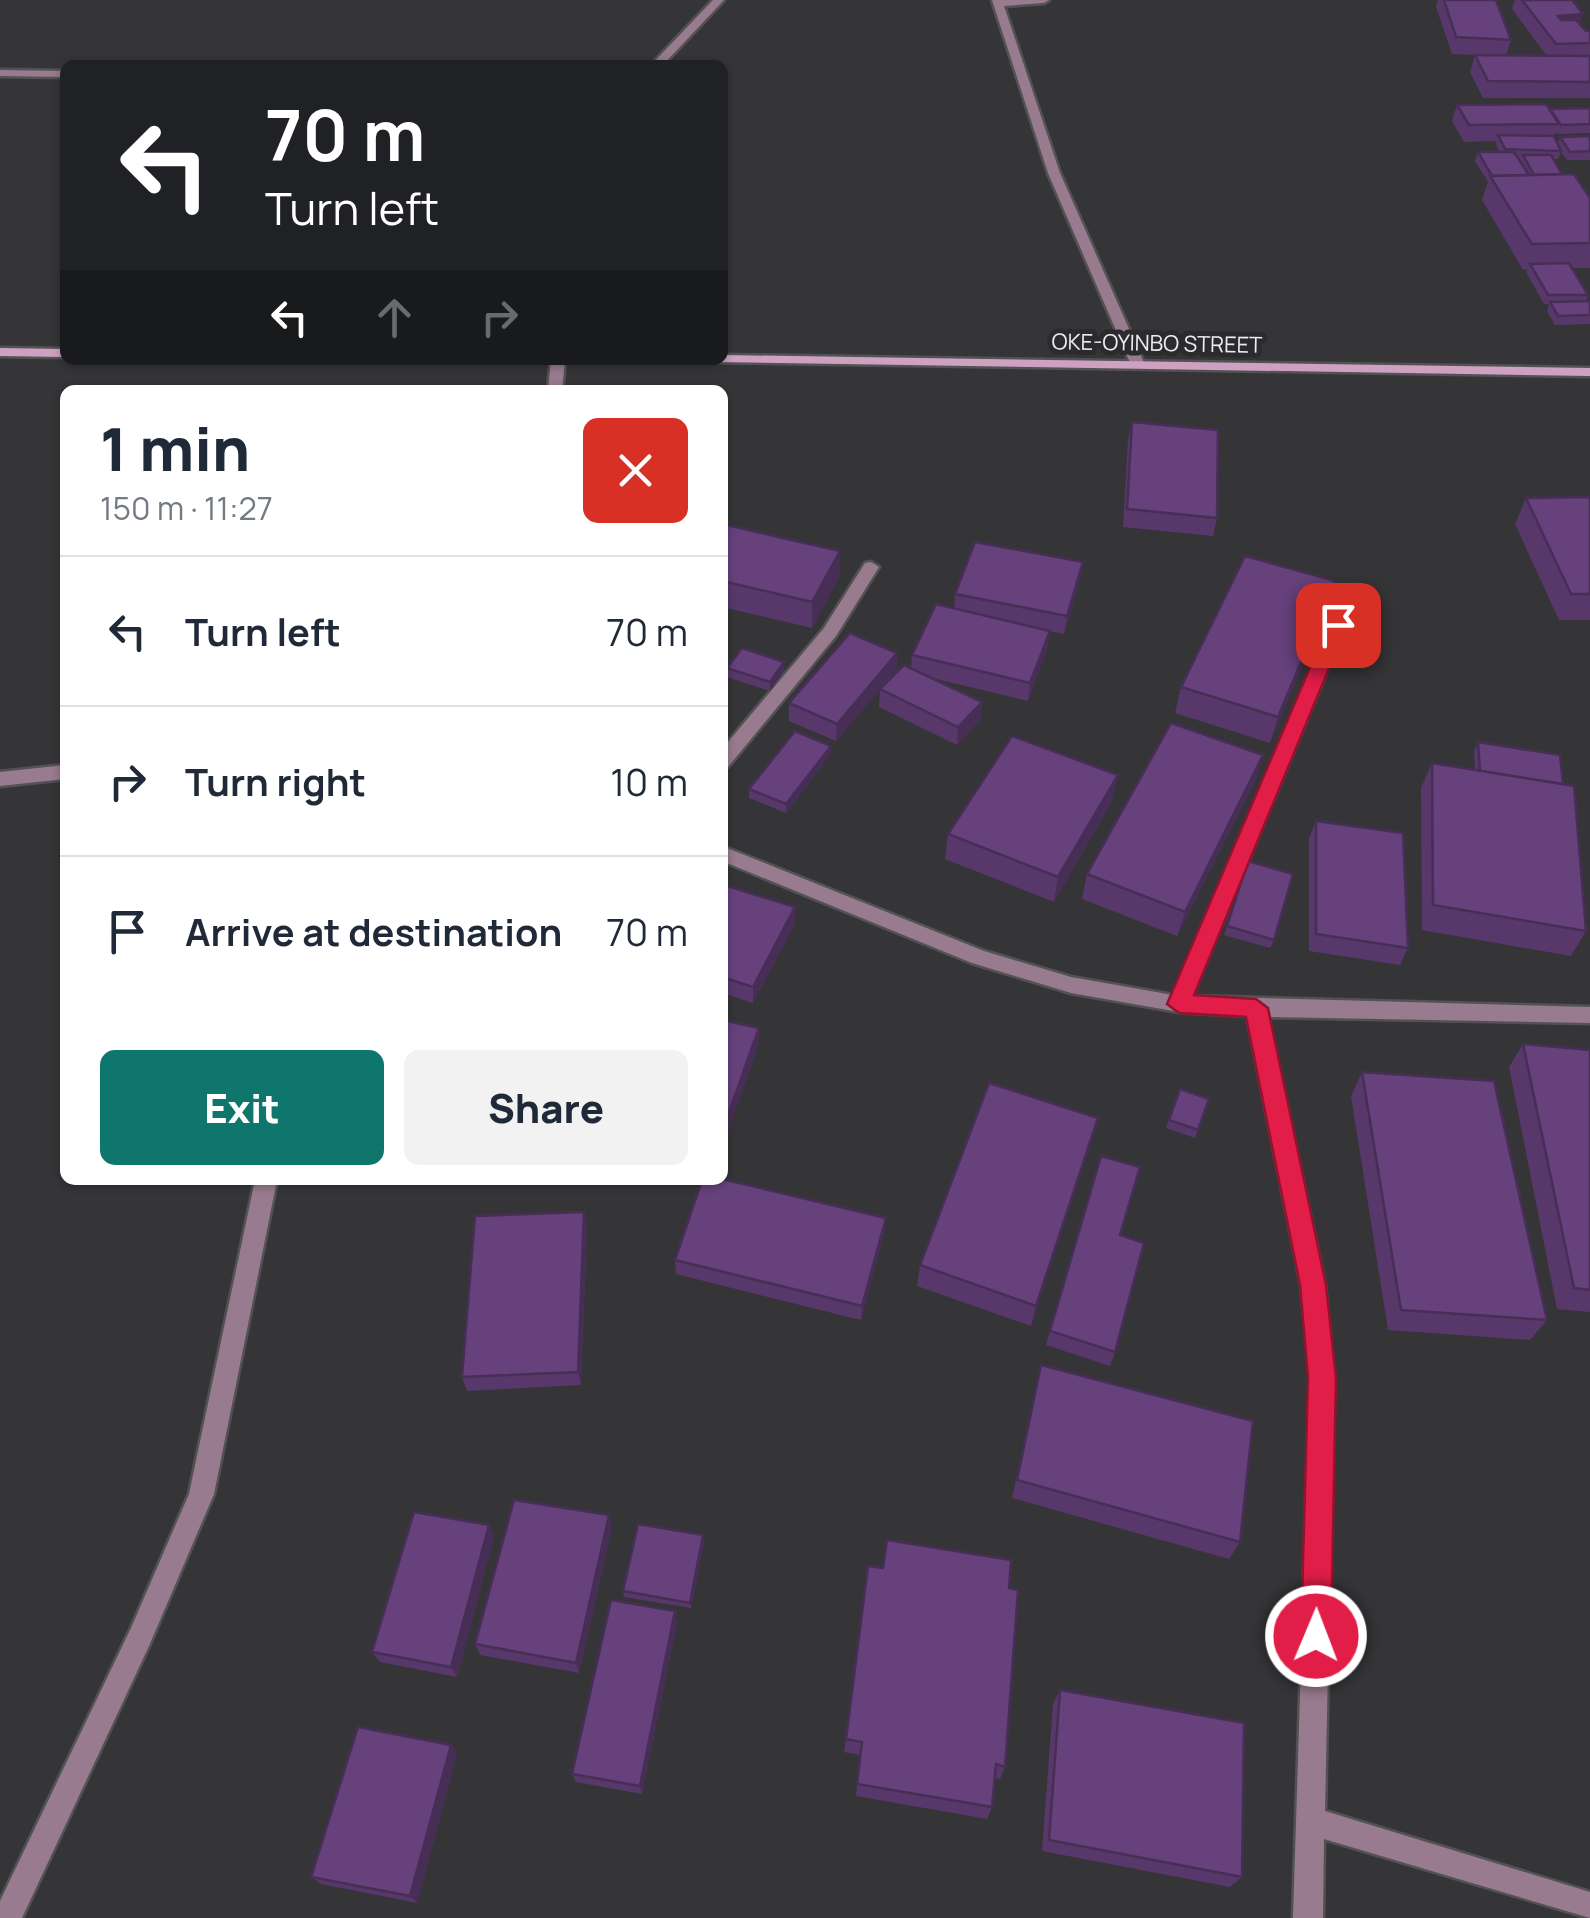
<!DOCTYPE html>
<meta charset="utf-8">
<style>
:root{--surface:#fff;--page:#f2f2f3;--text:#1f2937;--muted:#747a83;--line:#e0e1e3;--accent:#0f766e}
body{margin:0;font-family:Manrope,sans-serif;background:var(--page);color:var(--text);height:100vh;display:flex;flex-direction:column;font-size:38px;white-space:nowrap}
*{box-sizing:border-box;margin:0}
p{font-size:32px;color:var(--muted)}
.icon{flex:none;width:55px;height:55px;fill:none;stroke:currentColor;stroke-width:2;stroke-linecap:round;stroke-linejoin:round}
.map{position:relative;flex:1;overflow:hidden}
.panel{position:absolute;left:60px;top:385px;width:668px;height:800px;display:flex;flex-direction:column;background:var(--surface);border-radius:15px;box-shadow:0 2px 8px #0004}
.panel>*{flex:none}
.top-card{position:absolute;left:60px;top:60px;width:668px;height:305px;border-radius:15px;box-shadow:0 2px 8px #0004;background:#202124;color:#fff;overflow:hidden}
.pin{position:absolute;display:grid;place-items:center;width:85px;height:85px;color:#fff;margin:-42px;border-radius:20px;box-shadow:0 5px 15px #0006}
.me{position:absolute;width:110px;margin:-55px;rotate:1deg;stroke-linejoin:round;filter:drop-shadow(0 0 8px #0008)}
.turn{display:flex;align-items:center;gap:35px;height:210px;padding:0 40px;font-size:45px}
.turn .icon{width:130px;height:130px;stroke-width:2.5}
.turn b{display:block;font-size:70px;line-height:85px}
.lanes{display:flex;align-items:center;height:95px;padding:0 40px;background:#0003;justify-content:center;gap:50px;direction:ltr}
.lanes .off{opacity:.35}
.round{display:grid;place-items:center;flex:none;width:105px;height:105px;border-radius:15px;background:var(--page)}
.head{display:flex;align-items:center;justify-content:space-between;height:170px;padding:0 40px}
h1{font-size:60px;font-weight:800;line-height:75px}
.cta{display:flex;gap:20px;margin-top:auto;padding:20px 40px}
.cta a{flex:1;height:115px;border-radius:15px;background:var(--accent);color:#fff;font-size:40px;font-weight:800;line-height:115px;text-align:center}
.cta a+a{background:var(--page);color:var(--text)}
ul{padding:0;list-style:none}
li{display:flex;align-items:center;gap:30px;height:150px;padding:0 40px;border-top:2px solid var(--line)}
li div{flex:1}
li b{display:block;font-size:38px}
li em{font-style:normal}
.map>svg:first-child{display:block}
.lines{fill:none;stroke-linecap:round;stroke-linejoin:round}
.service-casing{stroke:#525255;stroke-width:5}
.minor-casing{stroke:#525255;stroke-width:5}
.secondary-casing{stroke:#525255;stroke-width:5}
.service{fill:#987b8e;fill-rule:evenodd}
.minor{fill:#987b8e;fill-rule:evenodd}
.secondary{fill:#cfa1c1;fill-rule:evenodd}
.wall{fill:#58386a}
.shaded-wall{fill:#472e56}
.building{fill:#66417b;stroke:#472e56;stroke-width:2.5}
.route{fill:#e11d48;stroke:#92132f;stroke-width:2.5}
.labels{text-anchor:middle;stroke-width:10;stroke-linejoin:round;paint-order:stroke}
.far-street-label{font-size:22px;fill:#ececee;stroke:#2b2b2e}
</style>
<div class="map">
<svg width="1590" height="1918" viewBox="0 0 1590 1918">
<rect width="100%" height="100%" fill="#353538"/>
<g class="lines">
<g class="service-casing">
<path id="service" d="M 0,70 L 65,71 L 65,77 L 0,76 Z"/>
</g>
<g class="minor-casing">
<g id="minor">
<path d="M 713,0 L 724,0 L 663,65 L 651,65 Z"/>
<path d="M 992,0 L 1049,0 L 1044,3 L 1004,6 L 1060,173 L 1145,365 L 1143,368 L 1131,365 L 1048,173 Z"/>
<path d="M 551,360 L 565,360 L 562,390 L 548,390 Z"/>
<path d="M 871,562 L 879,567 L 836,636 L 728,767 L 722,768 L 722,749 L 824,628 L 865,563 Z"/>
<path d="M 1338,619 L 1346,625 L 1192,996 L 1590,1007 L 1590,1023 L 1268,1017 L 1325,1285 L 1334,1377 L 1325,1811 L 1590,1892 L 1590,1918 L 1324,1839 L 1323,1918 L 1293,1918 L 1310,1377 L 1301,1285 L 1247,1016 L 1179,1012 L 1071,993 L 972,963 L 722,861 L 722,846 L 984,951 L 1071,977 L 1173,995 L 1330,625 Z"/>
<path d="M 65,765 L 65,779 L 0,786 L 0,772 Z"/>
<path d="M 255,1180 L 277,1180 L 214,1494 L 149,1646 L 22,1918 L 0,1918 L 0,1901 L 131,1628 L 189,1494 Z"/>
</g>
</g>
<g class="secondary-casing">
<g id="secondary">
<path d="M 0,348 L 65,349 L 65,357 L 0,356 Z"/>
<path d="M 722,355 L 1590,368 L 1590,376 L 717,362 L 722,360 Z"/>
</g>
</g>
<use href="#service" class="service"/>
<use href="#minor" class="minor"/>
<use href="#secondary" class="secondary"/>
</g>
<g class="wall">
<path d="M 1438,0 L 1496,0 L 1511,40 L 1506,56 L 1547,56 L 1512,9 L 1515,0 L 1572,0 L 1580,24 L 1586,31 L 1590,31 L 1590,98 L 1483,98 L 1470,72 L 1475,55 L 1500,56 L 1452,54 L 1436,7 Z"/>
<path d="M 1457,105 L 1550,109 L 1590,108 L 1590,133 L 1558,134 L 1556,132 L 1554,137 L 1558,143 L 1560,137 L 1590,136 L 1590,160 L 1567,160 L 1561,152 L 1558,159 L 1553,159 L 1562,174 L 1590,198 L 1590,268 L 1572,268 L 1588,295 L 1586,301 L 1590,301 L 1590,324 L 1555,325 L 1547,311 L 1549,304 L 1544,304 L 1526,272 L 1528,269 L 1523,270 L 1482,200 L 1488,182 L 1475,161 L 1478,152 L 1499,152 L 1495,141 L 1464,142 L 1452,121 Z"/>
<path d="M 1132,422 L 1217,518 L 1213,536 L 1123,527 L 1128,440 Z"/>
<path d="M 1590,497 L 1590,620 L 1559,620 L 1515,524 L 1526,498 Z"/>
<path d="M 722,524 L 840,551 L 839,577 L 812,628 L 722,607 Z"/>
<path d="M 1080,580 L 1064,634 L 1050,631 L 1047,649 L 1028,701 L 932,678 L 982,702 L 980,720 L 957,745 L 879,707 L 880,689 L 836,741 L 789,721 L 789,703 L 897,653 L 896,670 L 883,685 L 911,668 L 912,655 L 954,609 L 955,594 Z"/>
<path d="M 1327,607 L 1270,743 L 1175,713 L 1181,687 Z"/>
<path d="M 727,668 L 784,671 L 770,691 L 727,677 Z"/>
<path d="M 1478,742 L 1563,784 L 1586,931 L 1571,956 L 1422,930 L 1421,788 L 1432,763 L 1475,770 L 1474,751 Z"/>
<path d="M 831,746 L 830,755 L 786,813 L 749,798 L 749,789 Z"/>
<path d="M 1263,755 L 1255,781 L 1177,936 L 1082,899 L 1087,874 Z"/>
<path d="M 1112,801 L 1054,902 L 945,859 L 948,834 Z"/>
<path d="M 1316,821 L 1408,948 L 1400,965 L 1309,951 L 1309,838 Z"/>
<path d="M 1248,861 L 1274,940 L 1270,948 L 1224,935 Z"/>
<path d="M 722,894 L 795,924 L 753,1003 L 722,993 Z"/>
<path d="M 1523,1044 L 1590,1050 L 1590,1312 L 1557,1309 L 1509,1067 Z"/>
<path d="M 1362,1072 L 1547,1320 L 1530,1340 L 1388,1330 L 1351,1096 Z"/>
<path d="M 1180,1089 L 1209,1099 L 1195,1138 L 1166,1128 Z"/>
<path d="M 1098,1118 L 1031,1326 L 917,1286 L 920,1265 Z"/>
<path d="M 1101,1156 L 1120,1235 L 1115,1352 L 1110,1366 L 1046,1345 Z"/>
<path d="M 587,1227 L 581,1385 L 467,1391 L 462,1377 Z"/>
<path d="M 884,1233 L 861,1320 L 676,1274 L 675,1260 Z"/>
<path d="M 1041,1365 L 1240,1542 L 1229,1559 L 1012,1498 Z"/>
<path d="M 489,1525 L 494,1537 L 457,1677 L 380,1662 L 372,1652 Z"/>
<path d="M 612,1527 L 579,1673 L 480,1655 L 475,1644 Z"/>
<path d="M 703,1535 L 704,1541 L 691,1608 L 624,1597 L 623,1591 Z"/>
<path d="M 883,1568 L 1009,1588 L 1005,1767 L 1000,1779 L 995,1778 L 992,1807 L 987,1819 L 856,1796 L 860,1755 L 844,1752 L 846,1739 Z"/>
<path d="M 675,1611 L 677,1622 L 642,1794 L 576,1782 L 572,1774 Z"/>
<path d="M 1060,1690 L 1242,1877 L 1230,1887 L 1042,1851 L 1053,1704 Z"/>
<path d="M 451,1745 L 457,1754 L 417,1903 L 321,1884 L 311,1877 Z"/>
</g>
<g class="shaded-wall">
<path d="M 1583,14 L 1578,30 L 1552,33 L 1558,16 Z"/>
<path d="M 840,551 L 839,577 L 812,628 L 812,602 Z"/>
<path d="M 1083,562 L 1080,580 L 1064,634 L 1067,616 Z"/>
<path d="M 1335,581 L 1327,607 L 1270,743 L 1278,717 Z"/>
<path d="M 1050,631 L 1047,649 L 1028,701 L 1030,683 Z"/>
<path d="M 897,653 L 896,670 L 836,741 L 837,724 Z"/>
<path d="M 784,662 L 784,671 L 770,691 L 770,682 Z"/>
<path d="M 982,702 L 980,720 L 957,745 L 958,727 Z"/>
<path d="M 831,746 L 830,755 L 786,813 L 786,804 Z"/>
<path d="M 1263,755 L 1255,781 L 1177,936 L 1185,912 Z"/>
<path d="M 1118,775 L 1112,801 L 1054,902 L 1058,877 Z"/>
<path d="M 795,907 L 795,924 L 753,1003 L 753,987 Z"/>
<path d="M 759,1028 L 759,1044 L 722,1150 L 722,1132 Z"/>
<path d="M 1098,1118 L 1091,1141 L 1031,1326 L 1036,1306 Z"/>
<path d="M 584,1212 L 587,1227 L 581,1385 L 578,1372 Z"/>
<path d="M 886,1218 L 884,1233 L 861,1320 L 862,1306 Z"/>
<path d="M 609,1515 L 612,1527 L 579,1673 L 576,1663 Z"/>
<path d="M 489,1525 L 494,1537 L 457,1677 L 451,1667 Z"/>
<path d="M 703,1535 L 704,1541 L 691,1608 L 690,1603 Z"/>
<path d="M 675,1611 L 677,1622 L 642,1794 L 640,1786 Z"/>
<path d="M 451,1745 L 457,1754 L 417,1903 L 410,1896 Z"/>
</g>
<g class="building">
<path d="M 1444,0 L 1496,0 L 1511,40 L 1456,37 Z"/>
<path d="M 1522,0 L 1572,0 L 1583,14 L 1558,16 L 1561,20 L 1576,20 L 1586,31 L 1590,31 L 1590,43 L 1556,44 Z"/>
<path d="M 1475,55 L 1590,56 L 1590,82 L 1488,81 Z"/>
<path d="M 1546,104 L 1559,124 L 1469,125 L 1457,105 Z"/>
<path d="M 1590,108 L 1590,124 L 1561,125 L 1550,109 Z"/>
<path d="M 1498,135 L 1554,136 L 1561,151 L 1505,149 Z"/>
<path d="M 1590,136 L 1590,151 L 1570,152 L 1560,137 Z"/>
<path d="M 1478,152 L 1514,152 L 1529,175 L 1492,176 Z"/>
<path d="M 1523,155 L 1551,155 L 1562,174 L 1534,175 Z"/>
<path d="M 1574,174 L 1590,198 L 1590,243 L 1532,244 L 1490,176 Z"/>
<path d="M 1569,263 L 1588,295 L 1548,295 L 1530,264 Z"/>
<path d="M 1590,301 L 1590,315 L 1558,316 L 1550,302 Z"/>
<path d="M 1132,422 L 1218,430 L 1217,518 L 1127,509 Z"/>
<path d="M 1590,497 L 1590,594 L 1571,594 L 1526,498 Z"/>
<path d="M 722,524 L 840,551 L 812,602 L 722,581 Z"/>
<path d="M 975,542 L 1083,562 L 1067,616 L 955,594 Z"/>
<path d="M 1245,556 L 1335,581 L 1278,717 L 1181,687 Z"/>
<path d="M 936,604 L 1050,631 L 1030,683 L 912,655 Z"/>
<path d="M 850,633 L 897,653 L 837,724 L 789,703 Z"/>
<path d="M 742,648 L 784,662 L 770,682 L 727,668 Z"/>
<path d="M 904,665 L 982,702 L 958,727 L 880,689 Z"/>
<path d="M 1171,723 L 1263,755 L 1185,912 L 1087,874 Z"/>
<path d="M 795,731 L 831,746 L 786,804 L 749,789 Z"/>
<path d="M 1012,736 L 1118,775 L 1058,877 L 948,834 Z"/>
<path d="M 1478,742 L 1560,755 L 1563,784 L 1480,771 Z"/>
<path d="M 1432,763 L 1574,786 L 1586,931 L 1433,905 Z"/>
<path d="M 1316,821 L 1403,833 L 1408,948 L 1316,934 Z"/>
<path d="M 1248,861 L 1293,874 L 1274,940 L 1227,926 Z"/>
<path d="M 727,886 L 795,907 L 753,987 L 722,977 L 722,894 Z"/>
<path d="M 722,1020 L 759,1028 L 722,1132 Z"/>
<path d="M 1523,1044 L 1590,1050 L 1590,1290 L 1574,1288 Z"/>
<path d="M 1362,1072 L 1494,1081 L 1547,1320 L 1401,1310 Z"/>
<path d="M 989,1083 L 1098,1118 L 1036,1306 L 920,1265 Z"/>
<path d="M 1180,1089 L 1209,1099 L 1198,1130 L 1169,1120 Z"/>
<path d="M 1101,1156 L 1140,1167 L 1120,1235 L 1144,1243 L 1115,1352 L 1050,1331 Z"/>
<path d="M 722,1179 L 886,1218 L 862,1306 L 675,1260 L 702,1180 L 722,1180 Z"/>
<path d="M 584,1212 L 578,1372 L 462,1377 L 475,1216 Z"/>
<path d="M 1041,1365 L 1253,1421 L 1240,1542 L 1017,1480 Z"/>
<path d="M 514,1500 L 609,1515 L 576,1663 L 475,1644 Z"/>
<path d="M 414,1512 L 489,1525 L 451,1667 L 372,1652 Z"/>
<path d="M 638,1524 L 703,1535 L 690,1603 L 623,1591 Z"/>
<path d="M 887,1540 L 1011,1560 L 1009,1588 L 1018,1590 L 1005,1767 L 996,1764 L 992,1807 L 857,1784 L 862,1742 L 846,1739 L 868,1566 L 883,1568 Z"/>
<path d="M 611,1600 L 675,1611 L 640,1786 L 572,1774 Z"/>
<path d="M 1060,1690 L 1244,1723 L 1242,1877 L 1049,1840 Z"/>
<path d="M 358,1727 L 451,1745 L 410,1896 L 311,1877 Z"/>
</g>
<path class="route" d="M 1338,619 L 1347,625 L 1194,995 L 1256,999 L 1268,1008 L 1326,1285 L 1336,1377 L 1331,1636 L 1326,1646 L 1316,1651 L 1305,1646 L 1301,1636 L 1308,1377 L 1300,1285 L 1246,1017 L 1179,1013 L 1167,1004 L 1328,625 Z"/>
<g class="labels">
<g class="far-street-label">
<text transform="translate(1157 343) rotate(1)" y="8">OKE-OYINBO STREET</text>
</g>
</g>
</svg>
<div class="pin" style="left:1338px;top:625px;background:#d93025"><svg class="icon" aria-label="arrive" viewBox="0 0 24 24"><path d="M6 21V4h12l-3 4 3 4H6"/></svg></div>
<svg class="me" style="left:1316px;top:1636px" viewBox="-20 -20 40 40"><circle r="17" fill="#e11d48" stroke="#fff" stroke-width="3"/><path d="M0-11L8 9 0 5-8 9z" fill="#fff"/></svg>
<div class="top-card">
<div class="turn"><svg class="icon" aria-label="left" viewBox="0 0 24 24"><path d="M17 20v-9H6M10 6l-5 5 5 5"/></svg><div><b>70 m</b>Turn left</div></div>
<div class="lanes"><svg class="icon" aria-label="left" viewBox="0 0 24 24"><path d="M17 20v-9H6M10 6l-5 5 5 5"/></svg><svg class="icon off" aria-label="ahead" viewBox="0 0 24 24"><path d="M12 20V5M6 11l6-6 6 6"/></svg><svg class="icon off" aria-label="right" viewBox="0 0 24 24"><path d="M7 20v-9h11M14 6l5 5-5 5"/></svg></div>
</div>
<section class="panel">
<div class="head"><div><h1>1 min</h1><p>150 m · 11:27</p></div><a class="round" style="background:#d93025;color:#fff"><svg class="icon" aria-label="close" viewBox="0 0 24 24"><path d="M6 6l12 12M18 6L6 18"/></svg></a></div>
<ul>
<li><svg class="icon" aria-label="left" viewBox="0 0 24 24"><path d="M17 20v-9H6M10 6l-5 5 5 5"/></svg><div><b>Turn left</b></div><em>70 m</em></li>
<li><svg class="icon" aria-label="right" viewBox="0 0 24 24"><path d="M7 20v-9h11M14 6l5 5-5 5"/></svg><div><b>Turn right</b></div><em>10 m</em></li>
<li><svg class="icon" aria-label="arrive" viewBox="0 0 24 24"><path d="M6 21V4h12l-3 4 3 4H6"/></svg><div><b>Arrive at destination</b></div><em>70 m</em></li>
</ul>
<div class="cta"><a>Exit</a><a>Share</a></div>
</section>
</div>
